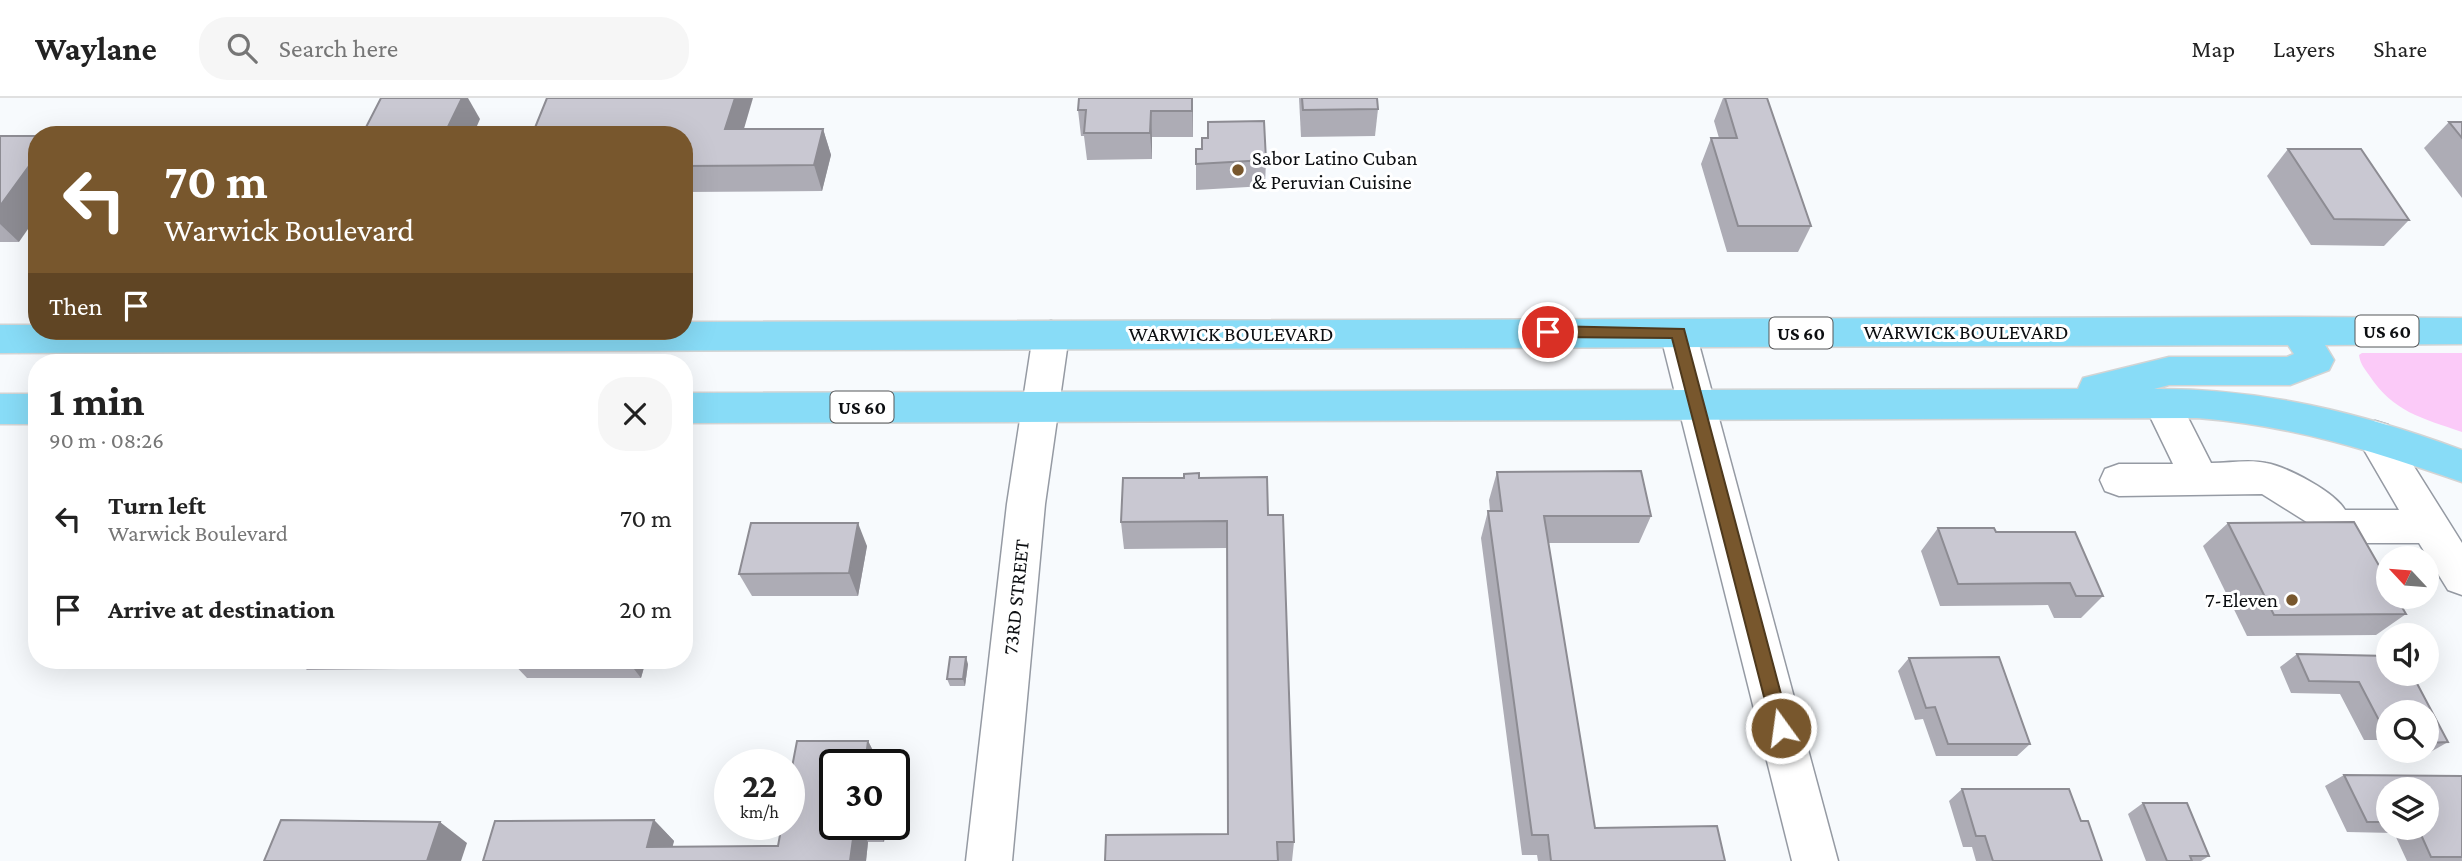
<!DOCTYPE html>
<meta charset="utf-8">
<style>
:root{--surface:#fff;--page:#f6f6f6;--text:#222;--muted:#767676;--line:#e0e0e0}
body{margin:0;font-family:"Crimson Pro",serif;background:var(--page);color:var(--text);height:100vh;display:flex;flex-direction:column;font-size:26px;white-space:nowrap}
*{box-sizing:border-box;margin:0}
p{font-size:23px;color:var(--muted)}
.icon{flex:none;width:38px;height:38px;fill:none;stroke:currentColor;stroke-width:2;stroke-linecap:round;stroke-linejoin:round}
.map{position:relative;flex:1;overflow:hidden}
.sheet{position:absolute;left:28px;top:256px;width:665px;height:315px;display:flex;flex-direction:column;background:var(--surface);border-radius:28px;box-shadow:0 7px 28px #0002}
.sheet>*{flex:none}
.hud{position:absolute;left:28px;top:28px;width:665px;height:214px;border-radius:28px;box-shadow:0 7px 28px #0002;background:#78572d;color:#fff;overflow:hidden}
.needle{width:46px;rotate:296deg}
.fabs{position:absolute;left:2376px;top:448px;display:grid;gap:14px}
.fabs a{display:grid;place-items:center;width:63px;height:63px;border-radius:50%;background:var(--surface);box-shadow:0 7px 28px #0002;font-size:35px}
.speed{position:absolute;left:714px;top:651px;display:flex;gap:14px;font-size:35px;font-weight:700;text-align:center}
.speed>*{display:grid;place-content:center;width:91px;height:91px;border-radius:50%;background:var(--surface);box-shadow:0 7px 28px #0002;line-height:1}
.speed small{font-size:18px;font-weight:400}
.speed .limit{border:4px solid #111;border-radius:10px;background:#fff;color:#111}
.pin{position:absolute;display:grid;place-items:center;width:60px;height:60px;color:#fff;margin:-30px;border:4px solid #fff;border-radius:50%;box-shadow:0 2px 7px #0007}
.me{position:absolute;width:77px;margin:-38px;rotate:346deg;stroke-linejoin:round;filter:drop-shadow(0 0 5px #0008)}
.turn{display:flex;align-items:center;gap:24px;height:147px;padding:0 21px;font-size:32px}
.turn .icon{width:91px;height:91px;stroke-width:2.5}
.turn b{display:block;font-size:49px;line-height:60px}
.then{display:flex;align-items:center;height:66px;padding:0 21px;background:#0003;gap:14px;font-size:26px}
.round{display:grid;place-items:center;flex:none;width:74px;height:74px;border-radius:28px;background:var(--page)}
.summary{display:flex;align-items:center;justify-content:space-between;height:119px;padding:0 21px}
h1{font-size:42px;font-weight:700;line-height:52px}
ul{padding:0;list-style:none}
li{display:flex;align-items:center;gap:21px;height:91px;padding:0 21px}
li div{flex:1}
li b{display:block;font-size:26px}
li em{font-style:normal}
header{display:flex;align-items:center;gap:42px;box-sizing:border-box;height:98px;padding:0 35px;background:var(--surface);border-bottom:2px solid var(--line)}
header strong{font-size:33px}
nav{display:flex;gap:38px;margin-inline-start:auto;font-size:24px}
.search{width:490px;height:63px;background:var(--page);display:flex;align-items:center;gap:18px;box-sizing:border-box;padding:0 24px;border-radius:28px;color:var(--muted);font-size:26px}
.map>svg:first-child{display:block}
.green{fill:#fbcaf8}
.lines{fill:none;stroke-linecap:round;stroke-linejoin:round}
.minor-casing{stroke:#959aa3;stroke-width:3}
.major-casing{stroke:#d3d4d4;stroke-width:3}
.minor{fill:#fff;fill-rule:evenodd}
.major{fill:#88dcf7;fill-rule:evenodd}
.wall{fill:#adacb5;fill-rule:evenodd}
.shaded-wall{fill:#8d8c93}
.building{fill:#c9c8d2;stroke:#8d8c93;stroke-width:2}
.route{fill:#78572d;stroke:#4e391d;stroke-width:2}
.poi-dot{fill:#78572d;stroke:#fff;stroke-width:2.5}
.labels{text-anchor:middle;stroke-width:6;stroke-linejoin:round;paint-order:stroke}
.shield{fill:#fff;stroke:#555658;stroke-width:2}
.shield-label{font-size:19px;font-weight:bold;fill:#0c0e11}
.poi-label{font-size:21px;fill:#0c0e11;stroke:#fff;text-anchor:start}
.street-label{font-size:21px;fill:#0c0e11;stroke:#fff}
</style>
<header>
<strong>Waylane</strong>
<div class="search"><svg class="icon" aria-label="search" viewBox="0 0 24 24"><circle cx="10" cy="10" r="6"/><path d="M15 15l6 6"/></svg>Search here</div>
<nav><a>Map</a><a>Layers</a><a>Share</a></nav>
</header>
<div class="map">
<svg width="2462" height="763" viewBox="0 0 2462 763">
<rect width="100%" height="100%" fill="#f7fafd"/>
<path class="green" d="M 2362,255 L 2462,255 L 2462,334 C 2422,320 2393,314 2369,277 C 2364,270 2360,265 2359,257 Z"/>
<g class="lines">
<g class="minor-casing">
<g id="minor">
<path d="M 1678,222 L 1691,225 L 1696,235 L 1838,763 L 1792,763 L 1660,235 L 1665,225 Z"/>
<path d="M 1051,223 L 1064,227 L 1069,237 L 1045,406 L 1012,763 L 966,763 L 1007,406 L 1033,237 L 1038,227 Z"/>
<path d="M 2163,291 L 2176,296 L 2211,365 C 2229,365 2250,361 2266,365 C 2288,369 2335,394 2345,412 L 2399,412 L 2356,338 L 2362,327 L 2375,323 L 2388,327 L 2462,445 L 2462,497 L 2448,492 L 2419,445 L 2364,445 L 2377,469 L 2371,481 L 2357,486 L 2343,481 L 2313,428 L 2262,396 L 2119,398 L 2105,393 L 2100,382 L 2105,371 L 2119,366 L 2173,366 L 2144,306 L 2150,296 Z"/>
</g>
</g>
<g class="major-casing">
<g id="major">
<path d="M 2298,219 L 2462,220 L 2462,246 L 2325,247 L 2334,262 L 2329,272 L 2290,287 L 2169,287 L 2154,291 C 2261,290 2362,315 2462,352 L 2462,384 C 2369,352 2296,328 2197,320 L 684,325 L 684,295 L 2078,291 L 2083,280 L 2169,259 L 2287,259 L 2294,256 L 2288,247 L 0,255 L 0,227 L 37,227 L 37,233 L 684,233 L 684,224 Z"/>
<rect x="0" y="296" width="37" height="30"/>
</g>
</g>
<use href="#minor" class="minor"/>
<use href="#major" class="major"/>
</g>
<g class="wall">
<path d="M 1193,0 L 1193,39 L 1152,39 L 1152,61 L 1087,62 L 1084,38 L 1081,38 L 1078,12 Z"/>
<path d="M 1299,0 L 1377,0 L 1378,11 L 1375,38 L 1301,39 Z"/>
<path d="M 1723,0 L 1767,0 L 1811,128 L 1798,154 L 1727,154 L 1701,66 L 1711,40 L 1719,40 L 1714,23 Z"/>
<path d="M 2449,24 L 2462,24 L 2462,100 L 2424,50 Z"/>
<path d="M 743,31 L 823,31 L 831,57 L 822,93 L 684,94 L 684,37 Z"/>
<path d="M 0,38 L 19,144 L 0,144 Z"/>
<path d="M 2288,51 L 2409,122 L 2384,148 L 2311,147 L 2267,78 Z"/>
<path d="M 1266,62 L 1265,88 L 1196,92 L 1196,66 Z"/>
<path d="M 1497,374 L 1651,418 L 1639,445 L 1548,445 L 1595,730 L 1725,763 L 1538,763 L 1537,757 L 1522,757 L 1481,440 L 1488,413 L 1490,413 L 1489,402 Z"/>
<path d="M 1199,380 L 1268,417 L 1294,744 L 1292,763 L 1105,763 L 1228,736 L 1227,450 L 1124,451 L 1121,424 Z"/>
<path d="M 2228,425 L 2406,516 L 2376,537 L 2247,538 L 2203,448 Z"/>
<path d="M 1938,430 L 1996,434 L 2103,498 L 2081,520 L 2054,520 L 2048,507 L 1940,508 L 1921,453 Z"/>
<path d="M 867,448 L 858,498 L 752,498 L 739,476 Z"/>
<path d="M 2297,556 L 2389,558 L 2389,576 L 2412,576 L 2448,644 L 2427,656 L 2394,657 L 2391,653 L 2427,653 L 2427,614 L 2389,614 L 2389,649 L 2385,642 L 2364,642 L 2340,596 L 2291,595 L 2280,569 Z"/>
<path d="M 1909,560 L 2030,646 L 2017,658 L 1936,658 L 1923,621 L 1915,622 L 1898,573 Z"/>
<path d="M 295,562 L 403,562 L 400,571 L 307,572 Z"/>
<path d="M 510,562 L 646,562 L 641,580 L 527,580 Z"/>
<path d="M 968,566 L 965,588 L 950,588 L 947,581 Z"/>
<path d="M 797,643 L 868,643 L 880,667 L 835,667 L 835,726 L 886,726 L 884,744 L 868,744 L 866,763 L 483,763 L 495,723 L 654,722 L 674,743 L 672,749 L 778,748 L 782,726 L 789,726 L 789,685 Z"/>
<path d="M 2344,677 L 2462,678 L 2462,763 L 2407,763 L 2394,735 L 2347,734 L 2325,688 ZM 2389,691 L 2427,730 L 2389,730 Z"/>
<path d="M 1962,691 L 2081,723 L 2102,763 L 1976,763 L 1972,749 L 1963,749 L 1949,703 Z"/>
<path d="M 2143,705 L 2209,758 L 2201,763 L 2146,763 L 2128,716 Z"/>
</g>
<g class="shaded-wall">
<path d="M 462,0 L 468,0 L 480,21 L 473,37 L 444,37 Z"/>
<path d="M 735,0 L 753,0 L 736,58 L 725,31 Z"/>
<path d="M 1192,0 L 1193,0 L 1193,39 Z"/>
<path d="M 1151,13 L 1152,39 L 1152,61 L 1150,35 Z"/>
<path d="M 823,31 L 831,57 L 822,93 L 814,67 Z"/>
<path d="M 37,57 L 37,118 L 19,144 L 0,126 L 0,108 Z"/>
<path d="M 858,425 L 867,448 L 858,498 L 849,475 Z"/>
<path d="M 966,559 L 968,566 L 965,588 L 963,581 Z"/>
<path d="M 389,562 L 403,562 L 400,571 Z"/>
<path d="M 627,562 L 646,562 L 641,580 Z"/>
<path d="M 868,643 L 880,666 L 880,667 L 865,667 Z"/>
<path d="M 654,722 L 674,743 L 669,763 L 647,749 Z"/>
<path d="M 440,724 L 467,745 L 461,763 L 427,763 Z"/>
<path d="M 855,726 L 857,726 L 868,744 L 866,763 L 850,763 Z"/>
<path d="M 873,726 L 886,726 L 884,744 Z"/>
</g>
<g class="building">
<path d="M 381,0 L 462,0 L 444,37 L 362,37 Z"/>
<path d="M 547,0 L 735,0 L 725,31 L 823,31 L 814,67 L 684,68 L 684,37 L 532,37 Z"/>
<path d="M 1079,0 L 1192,0 L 1192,13 L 1151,13 L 1150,35 L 1084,35 L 1086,12 L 1078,12 Z"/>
<path d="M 1302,0 L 1377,0 L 1378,11 L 1303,12 Z"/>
<path d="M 1725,0 L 1767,0 L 1811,128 L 1738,128 L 1711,40 L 1737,40 Z"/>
<path d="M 1264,23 L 1266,62 L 1196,66 L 1196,51 L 1202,51 L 1202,40 L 1208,40 L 1208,24 Z"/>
<path d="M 2449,24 L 2462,24 L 2462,40 Z"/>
<path d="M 0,38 L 37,38 L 37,57 L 0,108 Z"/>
<path d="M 2288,51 L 2361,51 L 2409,122 L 2334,121 Z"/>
<path d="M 1641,373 L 1651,418 L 1544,418 L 1595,730 L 1717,728 L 1725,763 L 1551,763 L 1548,737 L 1532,737 L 1488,413 L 1502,413 L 1497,374 Z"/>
<path d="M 1199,375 L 1199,380 L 1267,379 L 1268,417 L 1283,417 L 1294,744 L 1277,744 L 1278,763 L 1105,763 L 1106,737 L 1228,736 L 1227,423 L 1121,424 L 1123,380 L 1184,380 L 1184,376 Z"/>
<path d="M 2354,424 L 2389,485 L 2389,499 L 2396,499 L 2406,516 L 2274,517 L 2228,425 Z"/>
<path d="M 751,425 L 858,425 L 849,475 L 739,476 Z"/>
<path d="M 1938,430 L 1994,430 L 1996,434 L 2075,434 L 2103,498 L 2076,498 L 2070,485 L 1958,486 Z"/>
<path d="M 2297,556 L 2389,558 L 2389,576 L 2412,576 L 2448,644 L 2427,645 L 2427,614 L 2389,614 L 2389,630 L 2383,630 L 2359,584 L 2309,583 Z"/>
<path d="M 950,559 L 966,559 L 963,581 L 947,581 Z"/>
<path d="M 1999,559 L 2030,646 L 1948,646 L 1935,609 L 1926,610 L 1909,560 Z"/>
<path d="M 797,643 L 868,643 L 865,667 L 835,667 L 835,726 L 855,726 L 850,763 L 483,763 L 495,723 L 654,722 L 647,749 L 778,748 L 782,726 L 789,726 L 789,685 Z"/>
<path d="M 2344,677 L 2462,678 L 2462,759 L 2431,759 L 2418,730 L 2427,730 L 2427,691 L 2389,691 L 2389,724 L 2367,724 Z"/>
<path d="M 1962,691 L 2069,691 L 2081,723 L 2088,723 L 2102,763 L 1993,763 L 1985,738 L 1976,738 Z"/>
<path d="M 2143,705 L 2187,705 L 2209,758 L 2190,758 L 2192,763 L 2167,763 Z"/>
<path d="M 281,722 L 440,724 L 427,763 L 264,763 Z"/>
</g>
<path class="route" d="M 1548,228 L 1684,231 L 1790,630 L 1787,636 L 1781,638 L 1775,636 L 1772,630 L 1672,240 L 1548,239 L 1541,234 Z"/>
<g class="poi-dot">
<circle cx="1238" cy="72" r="7"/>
<circle cx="2292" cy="502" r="7"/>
</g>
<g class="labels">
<g class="shield">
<rect x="2355.5" y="217.5" width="63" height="31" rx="5"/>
<rect x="1769.5" y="219.5" width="63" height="31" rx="5"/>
<rect x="830.5" y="293.5" width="63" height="31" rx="5"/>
</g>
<g class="shield-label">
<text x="2387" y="240">US 60</text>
<text x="1801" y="242">US 60</text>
<text x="862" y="316">US 60</text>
</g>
<g class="poi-label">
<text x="1252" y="67">Sabor Latino Cuban<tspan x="1252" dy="24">&amp; Peruvian Cuisine</tspan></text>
<text x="2278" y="509" text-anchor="end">7-Eleven</text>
</g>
<g class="street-label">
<text x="1966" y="241">WARWICK BOULEVARD</text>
<text x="1231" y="243">WARWICK BOULEVARD</text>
<text transform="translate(1016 499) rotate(-84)" y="7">73RD STREET</text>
</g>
</g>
</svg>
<div class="fabs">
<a><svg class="needle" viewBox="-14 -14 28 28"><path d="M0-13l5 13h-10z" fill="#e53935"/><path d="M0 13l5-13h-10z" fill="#767676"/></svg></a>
<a><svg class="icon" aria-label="sound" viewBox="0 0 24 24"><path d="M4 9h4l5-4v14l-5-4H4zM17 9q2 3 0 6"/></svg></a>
<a><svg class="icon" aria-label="search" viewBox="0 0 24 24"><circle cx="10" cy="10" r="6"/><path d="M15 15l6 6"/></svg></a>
<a><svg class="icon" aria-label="layers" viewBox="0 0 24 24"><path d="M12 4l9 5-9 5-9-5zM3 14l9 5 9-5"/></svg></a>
</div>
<div class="speed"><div>22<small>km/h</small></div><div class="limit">30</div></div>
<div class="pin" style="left:1548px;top:234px;background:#d93025"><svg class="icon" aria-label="arrive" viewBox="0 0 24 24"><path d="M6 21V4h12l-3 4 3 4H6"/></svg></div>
<svg class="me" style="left:1781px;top:630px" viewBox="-20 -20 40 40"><circle r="17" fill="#78572d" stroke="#fff" stroke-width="3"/><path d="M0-11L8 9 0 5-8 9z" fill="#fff"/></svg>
<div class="hud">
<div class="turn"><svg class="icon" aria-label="left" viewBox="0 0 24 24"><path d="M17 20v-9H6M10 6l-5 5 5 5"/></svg><div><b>70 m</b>Warwick Boulevard</div></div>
<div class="then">Then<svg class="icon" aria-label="arrive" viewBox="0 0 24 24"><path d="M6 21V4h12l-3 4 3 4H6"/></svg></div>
</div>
<section class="sheet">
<div class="summary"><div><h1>1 min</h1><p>90 m · 08:26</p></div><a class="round"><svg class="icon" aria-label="close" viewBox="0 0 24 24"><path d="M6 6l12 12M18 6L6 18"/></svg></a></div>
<ul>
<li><svg class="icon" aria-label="left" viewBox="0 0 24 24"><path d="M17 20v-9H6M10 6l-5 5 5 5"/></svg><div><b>Turn left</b><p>Warwick Boulevard</p></div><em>70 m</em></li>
<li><svg class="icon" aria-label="arrive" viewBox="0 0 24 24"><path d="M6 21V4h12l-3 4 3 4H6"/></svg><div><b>Arrive at destination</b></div><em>20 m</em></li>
</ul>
</section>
</div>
